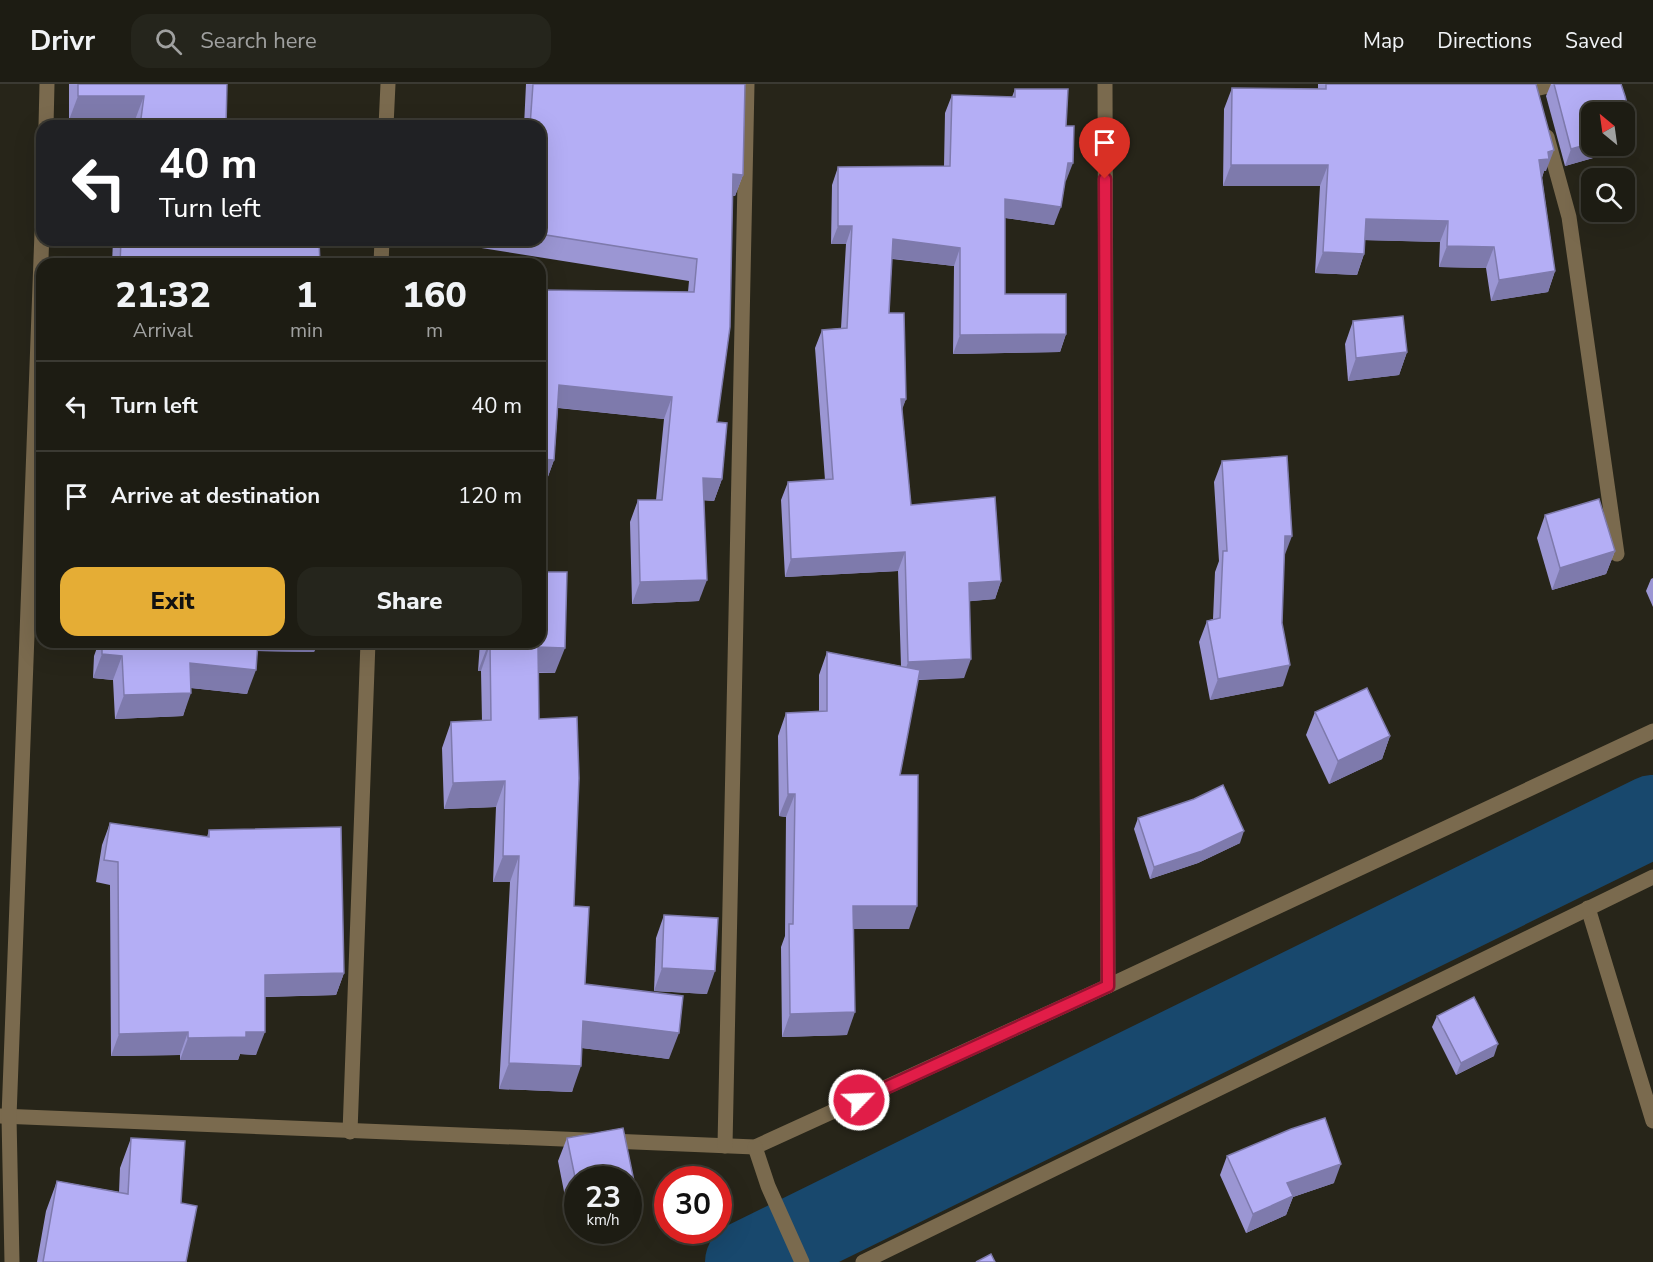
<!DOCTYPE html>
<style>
:root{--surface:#1d1c13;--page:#25251c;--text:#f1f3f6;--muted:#a0a1a0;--line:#3b3a33;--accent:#e5ad35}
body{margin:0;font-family:"Nunito Sans",sans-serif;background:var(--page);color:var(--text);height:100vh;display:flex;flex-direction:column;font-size:22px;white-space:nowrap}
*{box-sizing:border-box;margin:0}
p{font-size:20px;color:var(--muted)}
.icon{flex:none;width:33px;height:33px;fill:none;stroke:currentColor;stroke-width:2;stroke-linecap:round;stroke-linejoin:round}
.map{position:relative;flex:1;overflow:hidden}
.panel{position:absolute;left:36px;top:174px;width:510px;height:390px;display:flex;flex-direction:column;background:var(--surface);border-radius:18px;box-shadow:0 6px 24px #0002,0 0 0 2px var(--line)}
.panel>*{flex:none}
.top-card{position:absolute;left:36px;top:36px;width:510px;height:126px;border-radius:18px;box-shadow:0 6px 24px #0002,0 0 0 2px var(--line);background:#202124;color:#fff;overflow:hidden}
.needle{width:39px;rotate:331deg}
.buttons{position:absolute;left:1581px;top:18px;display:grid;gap:12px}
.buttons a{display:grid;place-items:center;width:54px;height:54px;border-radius:12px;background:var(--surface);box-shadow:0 6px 24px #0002,0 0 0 2px var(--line);font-size:30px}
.speed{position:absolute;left:564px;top:1082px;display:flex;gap:12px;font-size:30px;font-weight:700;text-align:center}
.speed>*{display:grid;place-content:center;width:78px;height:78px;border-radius:50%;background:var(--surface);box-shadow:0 6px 24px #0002,0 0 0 2px var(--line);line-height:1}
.speed small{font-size:15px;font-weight:400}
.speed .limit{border:9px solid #d22;background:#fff;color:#111}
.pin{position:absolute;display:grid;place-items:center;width:51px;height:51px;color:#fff;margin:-62px -26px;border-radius:50% 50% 50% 0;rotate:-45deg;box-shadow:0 0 6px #0007}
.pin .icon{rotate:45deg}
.me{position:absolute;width:66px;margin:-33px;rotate:66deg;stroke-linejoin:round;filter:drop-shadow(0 0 4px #0008)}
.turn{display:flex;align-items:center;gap:21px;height:126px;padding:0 24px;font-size:27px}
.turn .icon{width:78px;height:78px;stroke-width:2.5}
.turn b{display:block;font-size:42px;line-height:51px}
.eta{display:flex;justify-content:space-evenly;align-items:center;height:102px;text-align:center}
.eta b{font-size:36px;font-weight:800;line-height:42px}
.button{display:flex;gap:12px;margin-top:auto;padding:12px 24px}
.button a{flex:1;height:69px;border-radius:18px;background:var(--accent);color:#111;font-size:24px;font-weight:800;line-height:69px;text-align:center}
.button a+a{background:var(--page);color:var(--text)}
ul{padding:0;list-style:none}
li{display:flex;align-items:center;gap:18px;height:90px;padding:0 24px;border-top:2px solid var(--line)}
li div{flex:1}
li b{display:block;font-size:22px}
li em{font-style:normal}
header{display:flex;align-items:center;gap:36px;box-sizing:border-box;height:84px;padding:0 30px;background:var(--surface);border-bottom:2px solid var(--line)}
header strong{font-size:28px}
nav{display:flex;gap:33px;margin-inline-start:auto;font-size:21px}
.search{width:420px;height:54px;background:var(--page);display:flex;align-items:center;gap:15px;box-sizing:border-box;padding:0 21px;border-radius:18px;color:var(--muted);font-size:22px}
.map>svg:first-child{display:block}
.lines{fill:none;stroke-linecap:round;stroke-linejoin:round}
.river{stroke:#18486d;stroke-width:82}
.minor{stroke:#7a6a4e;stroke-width:15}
.wall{fill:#9b96d3}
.shaded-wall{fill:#7e7aac}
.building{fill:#b4aef5;stroke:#7e7aac;stroke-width:1.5}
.route-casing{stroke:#92132f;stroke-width:15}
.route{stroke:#e11d48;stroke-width:10}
</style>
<header>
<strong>Drivr</strong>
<div class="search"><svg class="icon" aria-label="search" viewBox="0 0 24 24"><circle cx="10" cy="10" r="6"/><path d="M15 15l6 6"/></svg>Search here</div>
<nav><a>Map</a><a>Directions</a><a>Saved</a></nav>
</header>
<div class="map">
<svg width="1653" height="1178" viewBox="0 0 1653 1178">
<rect width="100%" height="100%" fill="#272519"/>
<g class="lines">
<path class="river" d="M 746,1178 L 1653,732"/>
<g class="minor">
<path d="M 1105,0 L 1108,902"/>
<path d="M 1535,5 L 1557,0"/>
<path d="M 46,42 L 47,0"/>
<path d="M 386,42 L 388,0"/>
<path d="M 1547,53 L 1569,133 L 1617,470"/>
<path d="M 381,180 L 382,156"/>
<path d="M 1588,824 L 1653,1037"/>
<path d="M 0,1032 L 755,1063 L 1108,902 L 1653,647"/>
<path d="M 350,1048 L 368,558"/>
<path d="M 725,1062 L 747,0"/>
<path d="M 755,1063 L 768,1102 L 802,1178"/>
<path d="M 12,1178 L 9,1033 L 42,148"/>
<path d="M 863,1178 L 1653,793"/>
</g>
</g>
<g class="wall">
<path d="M 69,0 L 227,0 L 226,42 L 135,42 L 135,36 L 69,36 Z"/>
<path d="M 526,0 L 745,0 L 743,91 L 735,112 L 732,112 L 717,338 L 722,395 L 714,417 L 704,416 L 699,517 L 632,520 L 630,438 L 638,416 L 656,416 L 664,335 L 558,324 L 554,376 L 546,398 L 540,397 L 540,206 L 688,208 L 689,197 L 456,160 L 457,156 L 540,156 L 540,42 L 524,42 Z"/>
<path d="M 1318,0 L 1536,0 L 1546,87 L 1544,87 L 1542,94 L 1555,187 L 1548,208 L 1491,217 L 1486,184 L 1439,183 L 1440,158 L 1365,156 L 1364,170 L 1357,191 L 1315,189 L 1320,102 L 1223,102 L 1224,25 L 1232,4 L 1318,5 Z"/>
<path d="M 1551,0 L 1621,0 L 1634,47 L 1628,64 L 1565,82 L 1546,12 Z"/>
<path d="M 1015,5 L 1066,42 L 1066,97 L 1065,97 L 1054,141 L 1005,134 L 1005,210 L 1066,250 L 1060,268 L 953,270 L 954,182 L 892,175 L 889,229 L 906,315 L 902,324 L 911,421 L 1001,497 L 995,515 L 970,517 L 964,594 L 918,596 L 900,691 L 909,845 L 854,845 L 847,951 L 782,953 L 781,863 L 785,852 L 786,733 L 779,732 L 778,652 L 786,629 L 819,628 L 819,591 L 827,568 L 901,582 L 898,487 L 785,493 L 781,416 L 788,398 L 825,396 L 815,264 L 822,246 L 841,244 L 846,160 L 831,160 L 832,101 L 838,83 L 944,82 L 945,29 L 952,11 L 1012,13 Z"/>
<path d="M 113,156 L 319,156 L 320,180 L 112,180 Z"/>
<path d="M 1353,237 L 1407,268 L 1399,291 L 1348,297 L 1345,260 Z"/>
<path d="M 1222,377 L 1284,473 L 1282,539 L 1283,602 L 1210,616 L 1199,558 L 1207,537 L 1213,535 L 1215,488 L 1219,477 L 1214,398 Z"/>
<path d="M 1545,431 L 1615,467 L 1606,490 L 1552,506 L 1537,454 Z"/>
<path d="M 1653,494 L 1653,523 L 1646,507 L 1651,495 Z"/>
<path d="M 99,558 L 318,558 L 314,568 L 258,567 L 247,610 L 191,604 L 183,632 L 115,635 L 113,596 L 93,594 L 94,572 Z"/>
<path d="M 480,558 L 540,558 L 555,589 L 538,589 L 539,635 L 574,822 L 585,900 L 669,975 L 582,964 L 572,1008 L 499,1005 L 510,798 L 493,798 L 496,723 L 444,725 L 442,664 L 451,638 L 482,637 L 481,587 L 478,587 Z"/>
<path d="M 1315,628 L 1390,652 L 1382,675 L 1329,700 L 1306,651 Z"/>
<path d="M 1138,734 L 1240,759 L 1198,779 L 1150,795 L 1134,745 Z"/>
<path d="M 110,739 L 207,753 L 209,746 L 344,889 L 336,911 L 265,913 L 256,971 L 240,970 L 238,976 L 180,976 L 180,971 L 111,972 L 110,801 L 96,798 L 102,761 Z"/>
<path d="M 664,831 L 707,910 L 654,907 L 656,854 Z"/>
<path d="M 1437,932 L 1494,972 L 1456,991 L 1432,943 Z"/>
<path d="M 623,1044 L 635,1102 L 628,1121 L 628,1095 L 578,1095 L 578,1136 L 570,1138 L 558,1077 L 567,1054 Z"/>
<path d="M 131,1054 L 181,1119 L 186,1178 L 37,1178 L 46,1127 L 57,1097 L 119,1108 L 120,1084 Z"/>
<path d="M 1227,1072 L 1334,1099 L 1293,1113 L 1286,1131 L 1246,1149 L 1220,1091 Z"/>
</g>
<g class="shaded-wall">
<path d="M 78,12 L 144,12 L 135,36 L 69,36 Z"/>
<path d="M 1634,47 L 1628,64 L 1565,82 L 1571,65 L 1592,59 L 1592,62 L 1624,62 L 1624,50 Z"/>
<path d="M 1554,66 L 1546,87 L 1544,87 L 1541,96 L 1539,76 L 1548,68 Z"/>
<path d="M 1068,79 L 1073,79 L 1066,97 L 1062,97 Z"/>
<path d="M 1231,81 L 1328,81 L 1320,102 L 1223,102 Z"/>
<path d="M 733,90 L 743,91 L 735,112 L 725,112 Z"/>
<path d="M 1005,115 L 1061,123 L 1054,141 L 999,133 Z"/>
<path d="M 1366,135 L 1448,137 L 1440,158 L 1359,156 Z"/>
<path d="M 838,142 L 852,142 L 846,160 L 831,160 Z"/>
<path d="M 893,155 L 960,164 L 954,182 L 887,174 Z"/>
<path d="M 1447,162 L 1494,163 L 1486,184 L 1439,183 Z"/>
<path d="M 1323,168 L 1364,170 L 1357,191 L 1315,189 Z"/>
<path d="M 1555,187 L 1548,208 L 1491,217 L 1499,196 Z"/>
<path d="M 1066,250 L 1060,268 L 953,270 L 960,251 Z"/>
<path d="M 1407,268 L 1399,291 L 1348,297 L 1356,274 Z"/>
<path d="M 559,301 L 672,313 L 664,335 L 551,323 Z"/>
<path d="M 901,315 L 906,315 L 899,334 Z"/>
<path d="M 540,375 L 554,376 L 546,398 L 540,397 Z"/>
<path d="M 703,394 L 722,395 L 714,417 L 695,416 Z"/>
<path d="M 1285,452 L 1292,452 L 1284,473 Z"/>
<path d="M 1615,467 L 1606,490 L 1552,506 L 1560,484 Z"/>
<path d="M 905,468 L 898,487 L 785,493 L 791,475 Z"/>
<path d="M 707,496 L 699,517 L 632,520 L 640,498 Z"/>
<path d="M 1001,497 L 995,515 L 962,518 L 969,499 Z"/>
<path d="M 255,558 L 318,558 L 314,568 L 251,567 Z"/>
<path d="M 488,561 L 490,561 L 481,587 L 478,587 Z"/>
<path d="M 538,563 L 565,564 L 555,589 L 529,588 Z"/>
<path d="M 102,570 L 122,572 L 113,596 L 93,594 Z"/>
<path d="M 971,575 L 964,594 L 902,596 L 908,578 Z"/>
<path d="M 190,579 L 256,586 L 247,610 L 182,603 Z"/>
<path d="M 1290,581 L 1283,602 L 1210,616 L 1218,595 Z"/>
<path d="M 191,609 L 183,632 L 115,635 L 124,611 Z"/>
<path d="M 1390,652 L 1382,675 L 1329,700 L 1338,677 Z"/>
<path d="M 505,697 L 496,723 L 444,725 L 453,699 Z"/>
<path d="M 788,710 L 795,710 L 786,733 L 779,732 Z"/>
<path d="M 1244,747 L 1240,759 L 1198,779 L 1150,795 L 1154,783 Z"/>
<path d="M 503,772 L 519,772 L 510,798 L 493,798 Z"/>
<path d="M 853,822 L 917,822 L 909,845 L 845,845 Z"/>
<path d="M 662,884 L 715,887 L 707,910 L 654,907 Z"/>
<path d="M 344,889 L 336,911 L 257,913 L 265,891 Z"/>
<path d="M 855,928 L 847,951 L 782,953 L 790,930 Z"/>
<path d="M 583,937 L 679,949 L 669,975 L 574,963 Z"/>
<path d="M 188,948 L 180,971 L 111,972 L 119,950 Z"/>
<path d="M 246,948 L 265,948 L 256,971 L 240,970 L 238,976 L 180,976 L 188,954 Z"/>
<path d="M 1498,960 L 1494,972 L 1456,991 L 1461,979 Z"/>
<path d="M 509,979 L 581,982 L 572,1008 L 499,1005 Z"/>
<path d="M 1341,1080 L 1334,1099 L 1293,1113 L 1286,1131 L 1246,1149 L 1253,1130 L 1287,1099 Z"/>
<path d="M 635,1102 L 628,1121 L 628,1104 Z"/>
<path d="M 578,1118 L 578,1136 L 570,1138 Z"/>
</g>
<g class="building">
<path d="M 78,0 L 227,0 L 226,42 L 140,42 L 144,12 L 78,12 Z"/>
<path d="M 533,0 L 745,0 L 743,91 L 733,90 L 730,243 L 717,338 L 727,339 L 722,395 L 703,394 L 707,496 L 640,498 L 638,416 L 662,416 L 672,313 L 559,301 L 554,376 L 540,375 L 540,206 L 694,208 L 697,175 L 540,150 L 540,42 L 530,42 Z"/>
<path d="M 1326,0 L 1536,0 L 1554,66 L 1548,68 L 1549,75 L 1539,76 L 1555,187 L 1499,196 L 1494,163 L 1447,162 L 1448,137 L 1366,135 L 1364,170 L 1323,168 L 1328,81 L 1231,81 L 1232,4 L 1326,5 Z"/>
<path d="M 1554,0 L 1621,0 L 1625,12 L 1634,47 L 1624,50 L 1624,28 L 1592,28 L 1592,59 L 1571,65 Z"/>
<path d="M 1015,5 L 1068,5 L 1066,42 L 1074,42 L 1073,79 L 1068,79 L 1061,123 L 1005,115 L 1005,210 L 1066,210 L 1066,250 L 960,251 L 960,164 L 893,155 L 889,229 L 904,229 L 906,315 L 901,315 L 911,421 L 995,413 L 1001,497 L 969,499 L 971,575 L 908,578 L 905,468 L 791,475 L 788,398 L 833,395 L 822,246 L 847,244 L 852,142 L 838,142 L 838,83 L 950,82 L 952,11 L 1015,13 Z"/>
<rect x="326" y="36" width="39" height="6"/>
<path d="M 121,156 L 319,156 L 320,180 L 120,180 Z"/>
<path d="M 1403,232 L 1407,268 L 1356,274 L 1353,237 Z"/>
<path d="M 1287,372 L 1292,452 L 1285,452 L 1282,539 L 1290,581 L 1218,595 L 1207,537 L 1220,534 L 1223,467 L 1227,467 L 1222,377 Z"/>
<path d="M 1599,415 L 1615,467 L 1560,484 L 1545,431 Z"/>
<path d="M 540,488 L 567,488 L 565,564 L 538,563 L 539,635 L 577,633 L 579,694 L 574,822 L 589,823 L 585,900 L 683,912 L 679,949 L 583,937 L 581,982 L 509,979 L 519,772 L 503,772 L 505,697 L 453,699 L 451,638 L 491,636 L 490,561 L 488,561 L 488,558 L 540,558 Z"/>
<path d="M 102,558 L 258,558 L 256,586 L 190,579 L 191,609 L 124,611 L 122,572 L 102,570 Z"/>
<path d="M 827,568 L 920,586 L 900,691 L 918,691 L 917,822 L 853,822 L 855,928 L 790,930 L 789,840 L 793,840 L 795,710 L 788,710 L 786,629 L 827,627 Z"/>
<path d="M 1367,604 L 1390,652 L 1338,677 L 1315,628 Z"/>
<path d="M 1223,701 L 1244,747 L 1202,767 L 1154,783 L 1138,734 L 1194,715 Z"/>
<path d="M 110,739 L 209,753 L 209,746 L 341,743 L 344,889 L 265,891 L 265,948 L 246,948 L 246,953 L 188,954 L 188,948 L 119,950 L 118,778 L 104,776 Z"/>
<path d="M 664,831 L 718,834 L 715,887 L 662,884 Z"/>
<path d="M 1474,913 L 1498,960 L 1461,979 L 1437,932 Z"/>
<path d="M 1325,1034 L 1341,1080 L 1287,1099 L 1293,1112 L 1253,1130 L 1227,1072 L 1291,1045 Z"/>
<path d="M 623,1044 L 635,1102 L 628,1104 L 628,1095 L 578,1095 L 578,1108 L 567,1054 Z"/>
<path d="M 131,1054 L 185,1057 L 181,1119 L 197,1122 L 186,1178 L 43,1178 L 57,1097 L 128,1110 Z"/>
<path d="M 991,1170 L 995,1178 L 976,1178 Z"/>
</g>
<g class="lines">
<g class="route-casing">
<path id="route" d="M 859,1016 L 1108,902 L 1105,95"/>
</g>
<use href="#route" class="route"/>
</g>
</svg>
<div class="buttons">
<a><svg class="needle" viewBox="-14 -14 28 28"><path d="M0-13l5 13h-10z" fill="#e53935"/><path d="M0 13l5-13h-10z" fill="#a0a1a0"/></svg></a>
<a><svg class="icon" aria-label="search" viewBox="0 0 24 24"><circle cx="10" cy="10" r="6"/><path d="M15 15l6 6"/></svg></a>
</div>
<div class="speed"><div>23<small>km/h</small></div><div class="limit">30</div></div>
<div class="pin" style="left:1105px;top:95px;background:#d93025"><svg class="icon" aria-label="arrive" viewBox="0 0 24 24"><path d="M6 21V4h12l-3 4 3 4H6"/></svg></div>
<svg class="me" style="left:859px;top:1016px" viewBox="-20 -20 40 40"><circle r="17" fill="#e11d48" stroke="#fff" stroke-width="3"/><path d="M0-11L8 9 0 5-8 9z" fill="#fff"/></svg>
<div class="top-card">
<div class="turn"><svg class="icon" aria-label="left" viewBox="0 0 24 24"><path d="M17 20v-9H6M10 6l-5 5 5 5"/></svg><div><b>40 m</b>Turn left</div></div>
</div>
<section class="panel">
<div class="eta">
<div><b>21:32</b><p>Arrival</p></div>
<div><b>1</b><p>min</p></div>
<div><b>160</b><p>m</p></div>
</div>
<ul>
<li><svg class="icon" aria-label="left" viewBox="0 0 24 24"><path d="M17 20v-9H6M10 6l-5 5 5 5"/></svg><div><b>Turn left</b></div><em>40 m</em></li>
<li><svg class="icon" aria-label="arrive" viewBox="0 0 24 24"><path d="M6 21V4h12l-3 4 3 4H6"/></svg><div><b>Arrive at destination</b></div><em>120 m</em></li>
</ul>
<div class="button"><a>Exit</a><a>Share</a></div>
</section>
</div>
